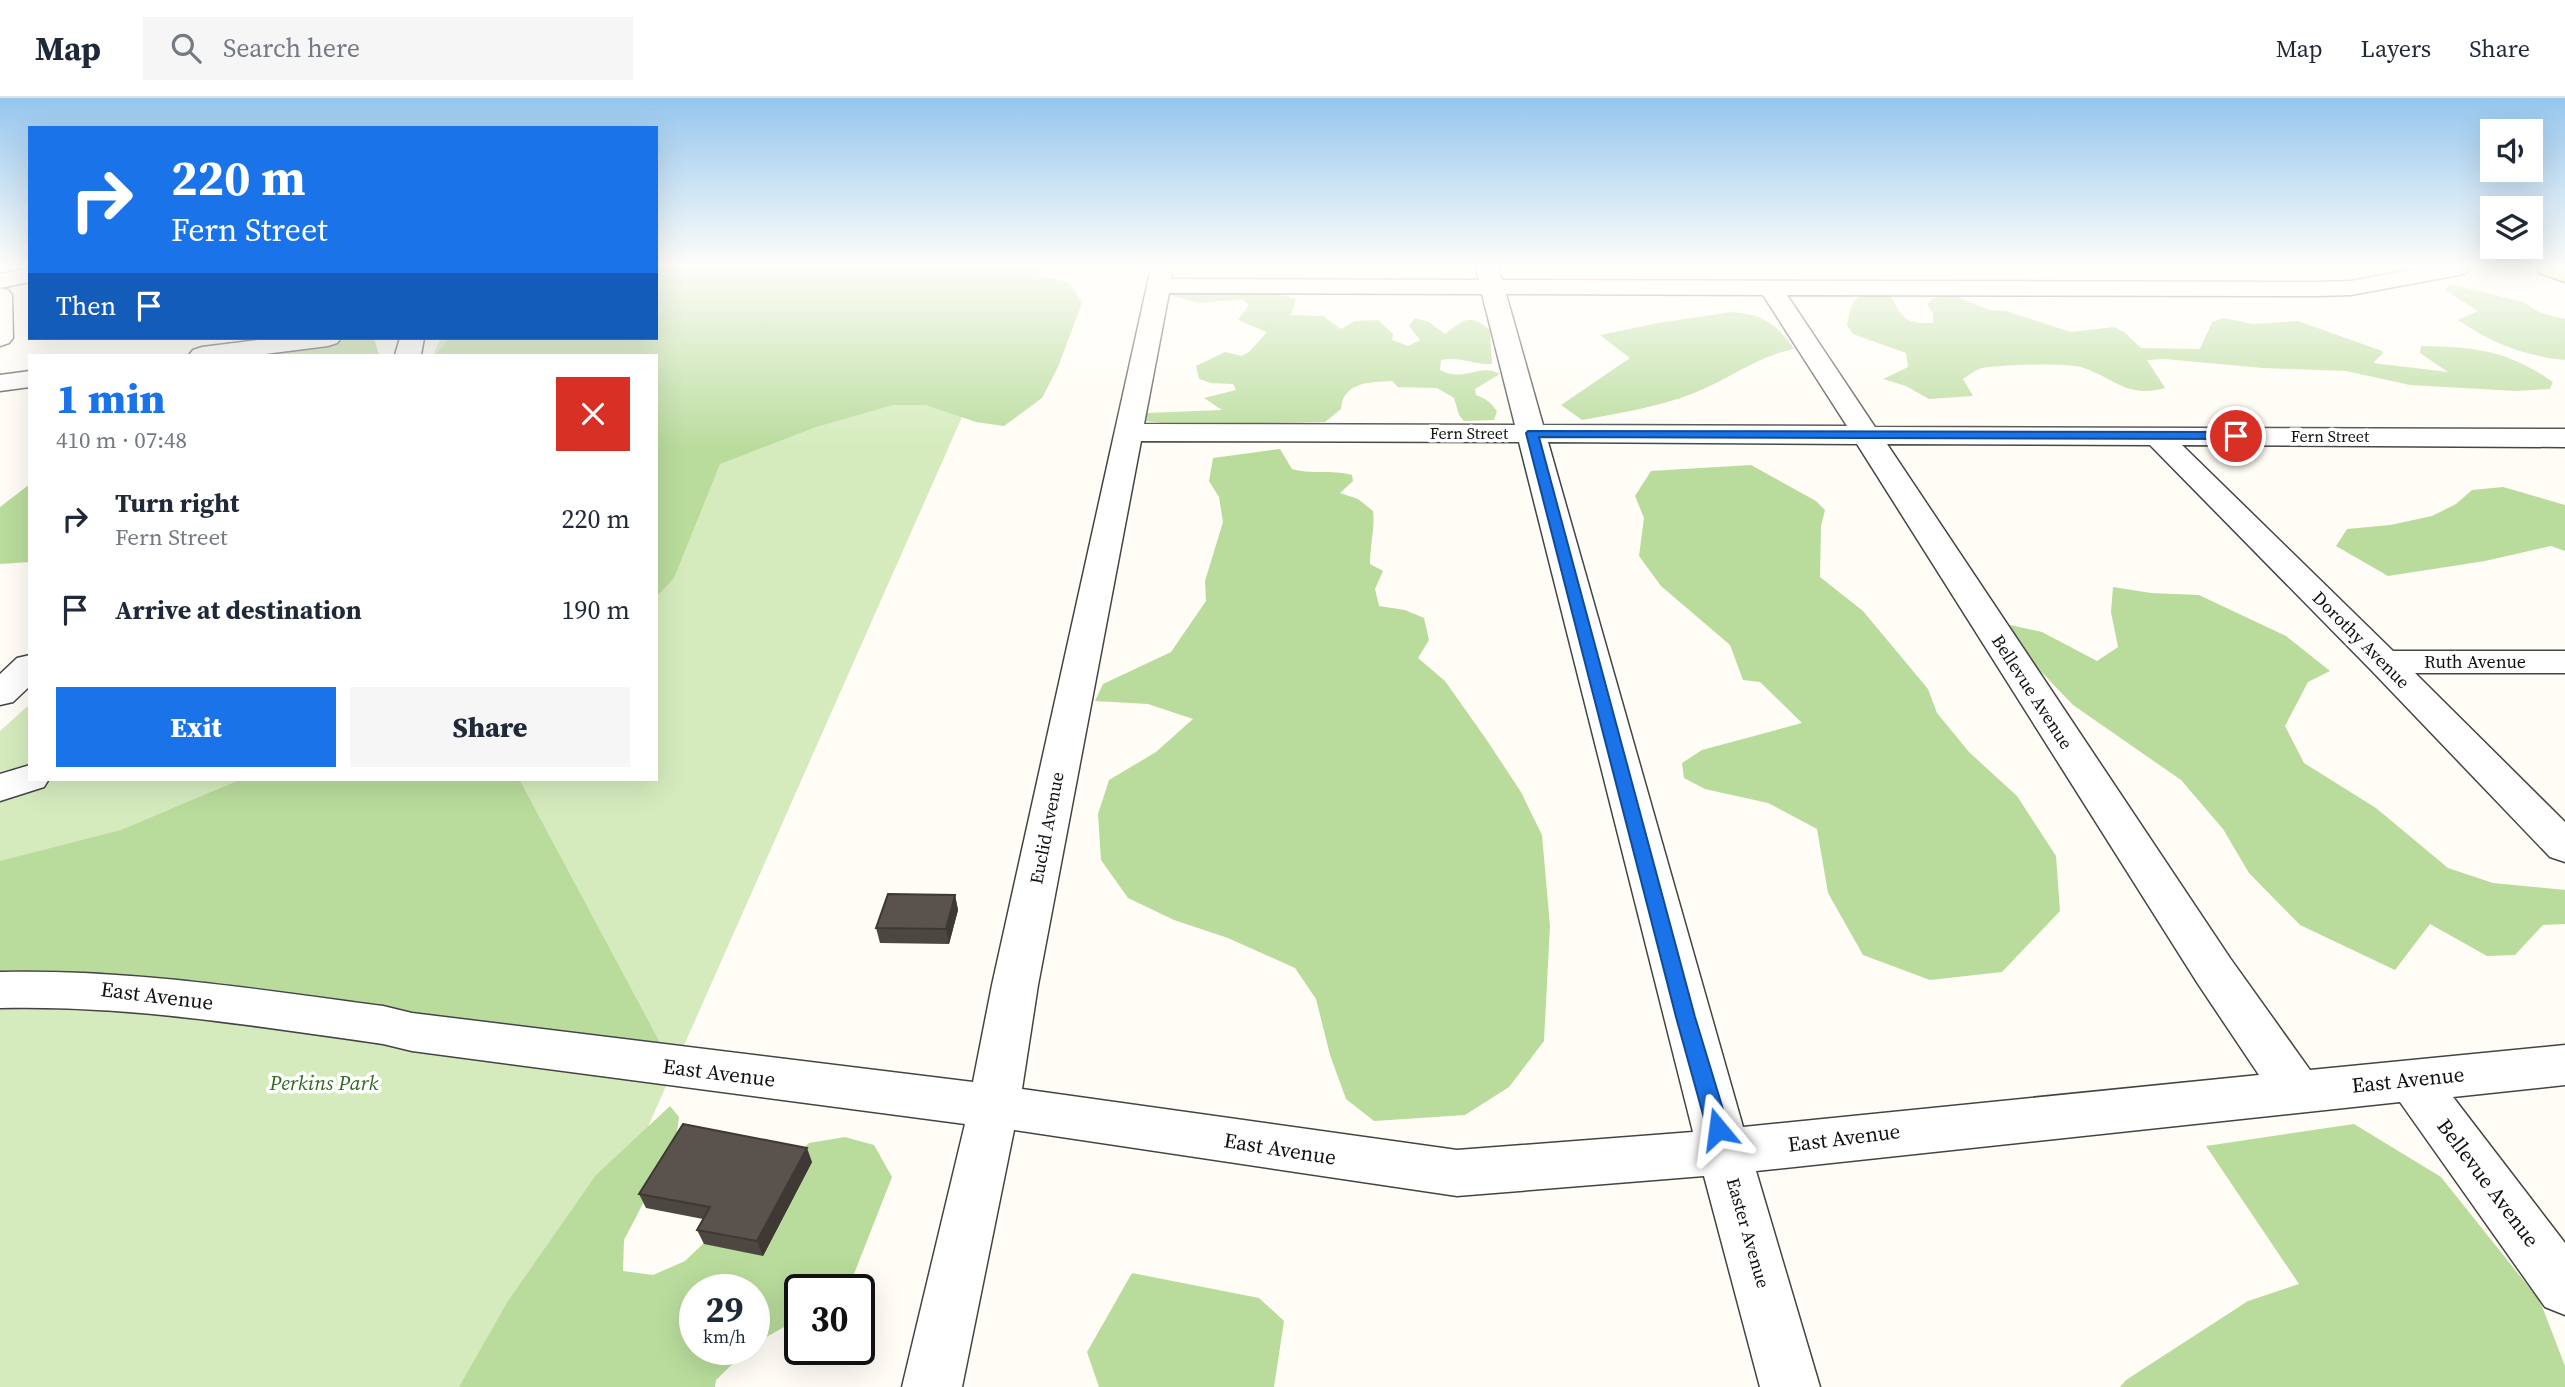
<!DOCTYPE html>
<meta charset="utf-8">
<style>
:root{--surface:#fff;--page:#f6f6f7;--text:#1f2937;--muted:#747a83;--line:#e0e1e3;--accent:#1a73e8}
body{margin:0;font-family:"Source Serif 4",serif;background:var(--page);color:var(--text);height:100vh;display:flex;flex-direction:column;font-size:26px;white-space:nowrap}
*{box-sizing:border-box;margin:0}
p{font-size:23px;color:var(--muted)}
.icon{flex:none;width:38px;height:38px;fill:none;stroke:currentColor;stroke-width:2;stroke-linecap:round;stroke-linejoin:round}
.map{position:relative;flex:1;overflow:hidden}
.panel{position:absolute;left:28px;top:256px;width:630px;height:427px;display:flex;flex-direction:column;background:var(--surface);border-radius:0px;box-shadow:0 7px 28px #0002}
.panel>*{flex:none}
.banner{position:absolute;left:28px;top:28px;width:630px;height:214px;border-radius:0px;box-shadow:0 7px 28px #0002;background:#1a73e8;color:#fff;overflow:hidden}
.controls{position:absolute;left:2480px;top:21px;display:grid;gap:14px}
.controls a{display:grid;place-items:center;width:63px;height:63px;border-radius:0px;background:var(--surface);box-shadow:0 7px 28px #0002;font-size:35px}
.speed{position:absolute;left:679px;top:1176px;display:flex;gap:14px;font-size:35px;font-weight:700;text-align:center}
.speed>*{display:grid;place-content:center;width:91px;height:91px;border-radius:50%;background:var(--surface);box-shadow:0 7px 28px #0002;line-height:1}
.speed small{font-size:18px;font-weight:400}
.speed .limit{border:4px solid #111;border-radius:10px;background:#fff;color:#111}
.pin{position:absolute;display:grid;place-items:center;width:60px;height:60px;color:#fff;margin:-30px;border:4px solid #fff;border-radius:50%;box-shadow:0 2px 7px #0007}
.me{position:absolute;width:77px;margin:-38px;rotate:344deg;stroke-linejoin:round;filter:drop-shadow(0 0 5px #0008)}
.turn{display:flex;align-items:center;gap:24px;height:147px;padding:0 28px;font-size:32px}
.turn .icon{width:91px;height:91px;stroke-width:2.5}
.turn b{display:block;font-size:49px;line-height:60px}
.then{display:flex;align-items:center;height:66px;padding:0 28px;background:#0003;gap:14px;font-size:26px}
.round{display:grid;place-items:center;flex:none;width:74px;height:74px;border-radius:0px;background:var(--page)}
.headline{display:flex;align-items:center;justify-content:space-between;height:119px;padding:0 28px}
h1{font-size:42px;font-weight:800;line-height:52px;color:var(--accent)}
.button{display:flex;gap:14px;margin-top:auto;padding:14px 28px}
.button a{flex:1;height:80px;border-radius:0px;background:var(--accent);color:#fff;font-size:28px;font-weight:800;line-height:80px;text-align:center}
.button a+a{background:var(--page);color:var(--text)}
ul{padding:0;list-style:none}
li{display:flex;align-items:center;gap:21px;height:91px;padding:0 28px}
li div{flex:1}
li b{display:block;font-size:26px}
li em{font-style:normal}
header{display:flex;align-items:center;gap:42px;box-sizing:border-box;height:98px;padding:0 35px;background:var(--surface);border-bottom:2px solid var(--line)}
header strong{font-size:33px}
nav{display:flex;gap:38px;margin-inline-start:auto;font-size:24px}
.search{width:490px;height:63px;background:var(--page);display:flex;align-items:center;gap:18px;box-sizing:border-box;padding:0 24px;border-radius:0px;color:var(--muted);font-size:26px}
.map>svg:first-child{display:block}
.green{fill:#d5ebbd}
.forest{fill:#b9dc9c}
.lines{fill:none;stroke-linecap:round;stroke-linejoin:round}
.minor-casing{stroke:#444;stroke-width:3}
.major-casing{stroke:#222;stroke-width:3}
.minor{fill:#fff;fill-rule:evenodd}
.major{fill:#f9d66b;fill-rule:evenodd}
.wall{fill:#4d4742}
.shaded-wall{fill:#3f3936}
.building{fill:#5a524d;stroke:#3f3936;stroke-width:2}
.route{fill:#1a73e8;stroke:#114b97;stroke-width:2}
.labels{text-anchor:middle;stroke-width:7;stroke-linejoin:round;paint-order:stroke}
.far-street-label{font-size:16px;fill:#111;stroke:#fff}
.street-label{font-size:18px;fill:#111;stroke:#fff}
.near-street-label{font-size:21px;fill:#111;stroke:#fff}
.near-park-label{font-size:21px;font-style:italic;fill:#2f6b1f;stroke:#fff}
</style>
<header>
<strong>Map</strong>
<div class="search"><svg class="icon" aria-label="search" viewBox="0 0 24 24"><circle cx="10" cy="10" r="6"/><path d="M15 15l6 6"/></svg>Search here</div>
<nav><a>Map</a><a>Layers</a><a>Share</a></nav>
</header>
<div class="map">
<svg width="2565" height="1289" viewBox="0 0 2565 1289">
<rect width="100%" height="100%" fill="#fffdf5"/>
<path class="green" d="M 656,170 L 1028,170 L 651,1022 L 541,1289 L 0,1289 L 0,633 L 30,606 L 30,681 L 656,681 L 656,257 L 433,257 L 441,240 L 656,240 Z"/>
<g class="forest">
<path d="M 656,170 L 1043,170 L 1036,177 L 1070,185 L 1082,205 L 1058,269 L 1042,300 L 1004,328 L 976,324 L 926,307 L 893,307 L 816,329 L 720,366 L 674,480 L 656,499 L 656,257 L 435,257 L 450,240 L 656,240 Z"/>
<path d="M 2451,186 L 2523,204 L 2541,215 L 2565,221 L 2565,262 C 2525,258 2491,245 2458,222 L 2478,213 L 2448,194 L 2445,191 Z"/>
<path d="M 1867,192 L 1888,194 C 1903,219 1902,226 1933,225 L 1933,215 L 1927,207 L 1932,201 L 1950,196 L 1989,212 L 2006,213 L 2071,234 L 2114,229 L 2124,234 L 2141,250 L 2200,251 L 2212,224 L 2224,220 L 2253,226 L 2298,223 L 2382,253 L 2383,255 L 2373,265 L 2448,274 L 2420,255 L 2421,248 C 2476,249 2506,252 2553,284 L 2550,291 L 2516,293 L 2410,287 L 2346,273 L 2263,270 L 2164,261 L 2147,262 L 2165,290 C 2127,300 2117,282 2084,270 C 2066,264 2002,267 1982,270 C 1975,272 1969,277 1963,281 L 1973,298 L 1929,301 L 1906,288 L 1883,281 L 1908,269 L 1906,255 L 1853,236 L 1847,227 C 1851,210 1851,202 1867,192 Z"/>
<path d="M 1186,194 L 1268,194 L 1296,201 L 1291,217 L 1323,218 L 1341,231 L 1355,223 L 1378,222 L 1393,236 L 1392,242 L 1408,248 L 1420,242 L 1409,228 L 1415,220 L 1429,224 L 1445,236 C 1464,221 1470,215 1490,232 L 1492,266 C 1474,267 1459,258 1441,262 L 1440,272 C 1464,285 1480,264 1500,276 L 1475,291 L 1476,297 C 1487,301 1490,304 1497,313 L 1494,322 L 1464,323 L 1459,317 L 1454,300 L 1437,290 L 1398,289 L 1392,283 C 1369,284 1343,284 1341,311 L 1325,324 L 1172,326 L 1144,323 L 1146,315 L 1222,312 L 1204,300 L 1236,292 L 1233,286 L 1211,285 L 1199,281 L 1196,268 L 1225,254 L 1242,258 L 1249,254 L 1267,234 L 1238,222 L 1249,207 L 1242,201 L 1199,205 L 1172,198 Z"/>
<path d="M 1732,214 C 1764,217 1776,225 1794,251 C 1758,258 1728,282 1694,295 C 1658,309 1620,315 1582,322 L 1561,307 L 1630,260 L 1600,237 L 1658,225 Z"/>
<path d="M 347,240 L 374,240 L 379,257 L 217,257 Z"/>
<path d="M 1280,351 L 1292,371 C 1313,377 1330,371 1352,377 L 1353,383 L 1340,395 L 1358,401 L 1373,413 C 1375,431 1370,447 1370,466 L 1383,473 L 1375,491 L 1379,508 L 1405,512 L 1424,520 L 1429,542 L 1418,560 L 1445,583 L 1486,641 L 1521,694 L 1542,737 L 1550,828 L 1544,943 L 1509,989 L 1465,1017 L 1374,1023 L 1346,1001 L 1330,957 L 1316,901 L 1295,870 L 1228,840 L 1174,822 L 1128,800 L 1101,762 L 1098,716 L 1109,682 L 1156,654 L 1193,621 L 1148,606 L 1095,603 L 1103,586 L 1171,554 L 1206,503 L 1205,483 L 1223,424 L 1219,399 L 1209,383 L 1213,360 Z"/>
<path d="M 1751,367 L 1816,403 L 1825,412 L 1821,428 L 1820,479 L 1863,513 L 1928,591 L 1937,615 L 1969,654 L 2017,698 L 2056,758 L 2060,813 L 2002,874 L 1930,882 L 1863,857 L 1828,795 L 1817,731 L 1768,705 L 1705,691 L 1684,680 L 1682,665 L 1702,652 L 1802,625 L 1760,584 L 1743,582 L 1730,547 L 1661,488 L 1639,458 L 1644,420 L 1635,398 L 1651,373 Z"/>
<path d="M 30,386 L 30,464 L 0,466 L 0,409 Z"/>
<path d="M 2503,389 L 2565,407 L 2565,453 L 2551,448 L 2485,463 L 2388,478 L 2336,448 L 2347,431 L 2390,427 L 2432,418 L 2456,406 L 2472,392 Z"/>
<path d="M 2113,489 L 2151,495 L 2199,497 L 2286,538 L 2330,573 L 2308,584 L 2285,628 L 2304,665 L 2376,710 L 2448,770 L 2493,785 L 2565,792 L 2565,826 L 2543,827 L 2515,857 L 2487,858 L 2430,826 L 2395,872 L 2300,827 L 2249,775 L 2223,731 L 2181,682 L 2073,607 L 2023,555 L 2010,527 L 2042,534 L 2097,563 L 2118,549 L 2111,514 Z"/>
<path d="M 242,681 L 519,681 L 673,969 L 0,892 L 0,763 L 121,732 Z"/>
<path d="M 670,1008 L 679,1019 L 676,1042 L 624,1142 L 623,1173 L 653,1177 L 685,1163 L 809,1045 L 845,1039 L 874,1047 L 892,1079 L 854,1176 L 834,1192 L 800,1192 L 800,1220 L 754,1246 L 754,1192 L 695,1192 L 695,1251 L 748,1251 L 716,1282 L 715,1289 L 459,1289 L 508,1203 L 596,1077 Z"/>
<path d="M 2354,1026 L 2441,1079 L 2540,1203 L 2565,1268 L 2565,1289 L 2120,1289 L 2126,1282 L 2248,1203 L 2299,1186 L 2206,1048 Z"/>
<path d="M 1132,1175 L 1259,1200 L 1284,1223 L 1274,1289 L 1099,1289 L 1087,1254 Z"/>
</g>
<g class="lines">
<g class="minor-casing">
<g id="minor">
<path d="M 30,170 L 30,184 L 0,190 L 8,192 L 12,197 L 13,240 L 9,245 L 0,248 L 0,176 Z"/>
<path d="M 1151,170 L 1173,170 L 1171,181 L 1479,182 L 1476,170 L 1498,170 L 1502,182 L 2318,184 L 2351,183 L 2421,170 L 2470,170 L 2467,175 L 2459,177 L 2351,197 L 2318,198 L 1787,197 L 1875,329 L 2565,331 L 2565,349 L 2182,347 L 2393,553 L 2565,553 L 2565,575 L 2415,575 L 2565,724 L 2565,764 L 2550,759 L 2371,572 L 2150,347 L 1887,346 L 2230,860 L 2310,972 L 2565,947 L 2565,987 L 2453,999 L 2565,1145 L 2565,1217 L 2545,1209 L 2400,1004 L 1756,1073 L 1820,1289 L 1760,1289 L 1704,1078 L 1457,1098 L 1014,1032 L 962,1289 L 902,1289 L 965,1026 L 412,953 L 383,946 C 255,928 129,907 0,910 L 0,874 C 129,871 255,891 383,908 L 412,915 L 973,984 L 992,887 ZM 1169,195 L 1482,196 L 1515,327 L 1144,326 ZM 1506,196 L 1763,197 L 1847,328 L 1543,327 ZM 1141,343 L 1519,344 L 1693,1034 L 1457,1052 L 1022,991 L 1038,887 ZM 1548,344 L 1857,346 L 2198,886 L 2259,977 L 1743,1029 Z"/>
<path d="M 273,240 L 341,240 L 337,245 L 328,248 L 257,257 L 189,257 L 193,252 L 202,249 Z"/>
<path d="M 400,240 L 424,240 L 421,257 L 395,257 Z"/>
<path d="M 30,273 L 30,289 L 0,293 L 0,277 Z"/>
<path d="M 30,557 L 30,588 L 13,604 L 0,607 L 0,576 L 17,560 Z"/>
<path d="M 30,667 L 30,681 L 49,681 L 44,689 L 0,703 L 0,676 Z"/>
</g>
</g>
<g class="major-casing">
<path id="major" d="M 2536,170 L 2565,170 L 2565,184 L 2539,175 Z"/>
</g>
<use href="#minor" class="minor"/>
<use href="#major" class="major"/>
</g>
<g class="wall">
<path d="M 955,797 L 958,812 L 949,846 L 880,845 L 876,830 Z"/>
<path d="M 812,1064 L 763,1158 L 704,1146 L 697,1132 L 703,1121 L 646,1110 L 639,1096 Z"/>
</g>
<g class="shaded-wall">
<path d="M 955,797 L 958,812 L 949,846 L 946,831 Z"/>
<path d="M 807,1050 L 812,1064 L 763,1158 L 757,1143 Z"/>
</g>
<g class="building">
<path d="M 888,796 L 955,797 L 946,831 L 876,830 Z"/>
<path d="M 683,1026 L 807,1050 L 757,1143 L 697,1132 L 710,1109 L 639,1096 Z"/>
</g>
<linearGradient id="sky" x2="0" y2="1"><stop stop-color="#95c6ee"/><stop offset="0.48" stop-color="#fffefa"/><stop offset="1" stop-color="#fffefa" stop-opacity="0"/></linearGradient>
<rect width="2565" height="351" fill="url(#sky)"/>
<path class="route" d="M 1528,333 L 2236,334 L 2242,338 L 2236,341 L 1539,339 L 1695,919 L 1729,1031 L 1725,1037 L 1718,1040 L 1710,1037 L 1707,1031 L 1676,919 L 1526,335 Z"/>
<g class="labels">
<g class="far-street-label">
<text x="1469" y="341">Fern Street</text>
<text x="2330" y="344">Fern Street</text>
</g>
<g class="street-label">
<text transform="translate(2361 542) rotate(45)" y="6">Dorothy Avenue</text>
<text x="2475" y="570">Ruth Avenue</text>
<text transform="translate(2032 594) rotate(57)" y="6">Bellevue Avenue</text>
<text transform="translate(1047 730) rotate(-79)" y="6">Euclid Avenue</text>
<text transform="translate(1748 1135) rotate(74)" y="6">Easter Avenue</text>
</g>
<g class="near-street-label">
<text transform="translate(157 898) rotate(7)" y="7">East Avenue</text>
<text transform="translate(719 975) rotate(7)" y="7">East Avenue</text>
<text transform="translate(2408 982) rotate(-6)" y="7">East Avenue</text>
<text transform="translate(1844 1040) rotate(-7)" y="7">East Avenue</text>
<text transform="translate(1280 1051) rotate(9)" y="7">East Avenue</text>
<text transform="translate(2488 1085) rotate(53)" y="7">Bellevue Avenue</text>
</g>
<g class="near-park-label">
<text x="324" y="992">Perkins Park</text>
</g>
</g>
</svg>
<div class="controls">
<a><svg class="icon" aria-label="sound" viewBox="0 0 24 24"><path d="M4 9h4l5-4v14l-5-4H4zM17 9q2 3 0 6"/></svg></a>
<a><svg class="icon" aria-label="layers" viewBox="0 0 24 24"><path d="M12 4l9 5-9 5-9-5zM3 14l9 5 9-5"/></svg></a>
</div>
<div class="speed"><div>29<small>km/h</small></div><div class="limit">30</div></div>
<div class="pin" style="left:2236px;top:338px;background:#d93025"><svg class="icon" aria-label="arrive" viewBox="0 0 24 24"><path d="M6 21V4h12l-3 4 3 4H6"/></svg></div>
<svg class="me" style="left:1718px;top:1031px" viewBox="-20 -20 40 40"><path d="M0-17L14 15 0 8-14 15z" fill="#1a73e8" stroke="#fff" stroke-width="4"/></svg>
<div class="banner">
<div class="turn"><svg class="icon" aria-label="right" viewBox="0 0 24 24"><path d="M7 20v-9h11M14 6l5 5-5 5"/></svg><div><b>220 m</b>Fern Street</div></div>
<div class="then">Then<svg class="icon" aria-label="arrive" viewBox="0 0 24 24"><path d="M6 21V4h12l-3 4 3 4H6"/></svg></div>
</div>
<section class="panel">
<div class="headline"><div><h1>1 min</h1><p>410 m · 07:48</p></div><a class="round" style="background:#d93025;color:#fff"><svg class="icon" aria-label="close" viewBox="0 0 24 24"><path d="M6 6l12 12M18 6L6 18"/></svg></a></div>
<ul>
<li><svg class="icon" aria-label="right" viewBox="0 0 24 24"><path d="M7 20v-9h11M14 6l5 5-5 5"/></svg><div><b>Turn right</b><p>Fern Street</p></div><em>220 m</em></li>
<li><svg class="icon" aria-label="arrive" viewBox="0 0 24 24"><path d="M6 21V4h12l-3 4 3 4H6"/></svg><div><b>Arrive at destination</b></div><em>190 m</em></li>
</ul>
<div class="button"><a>Exit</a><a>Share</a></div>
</section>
</div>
